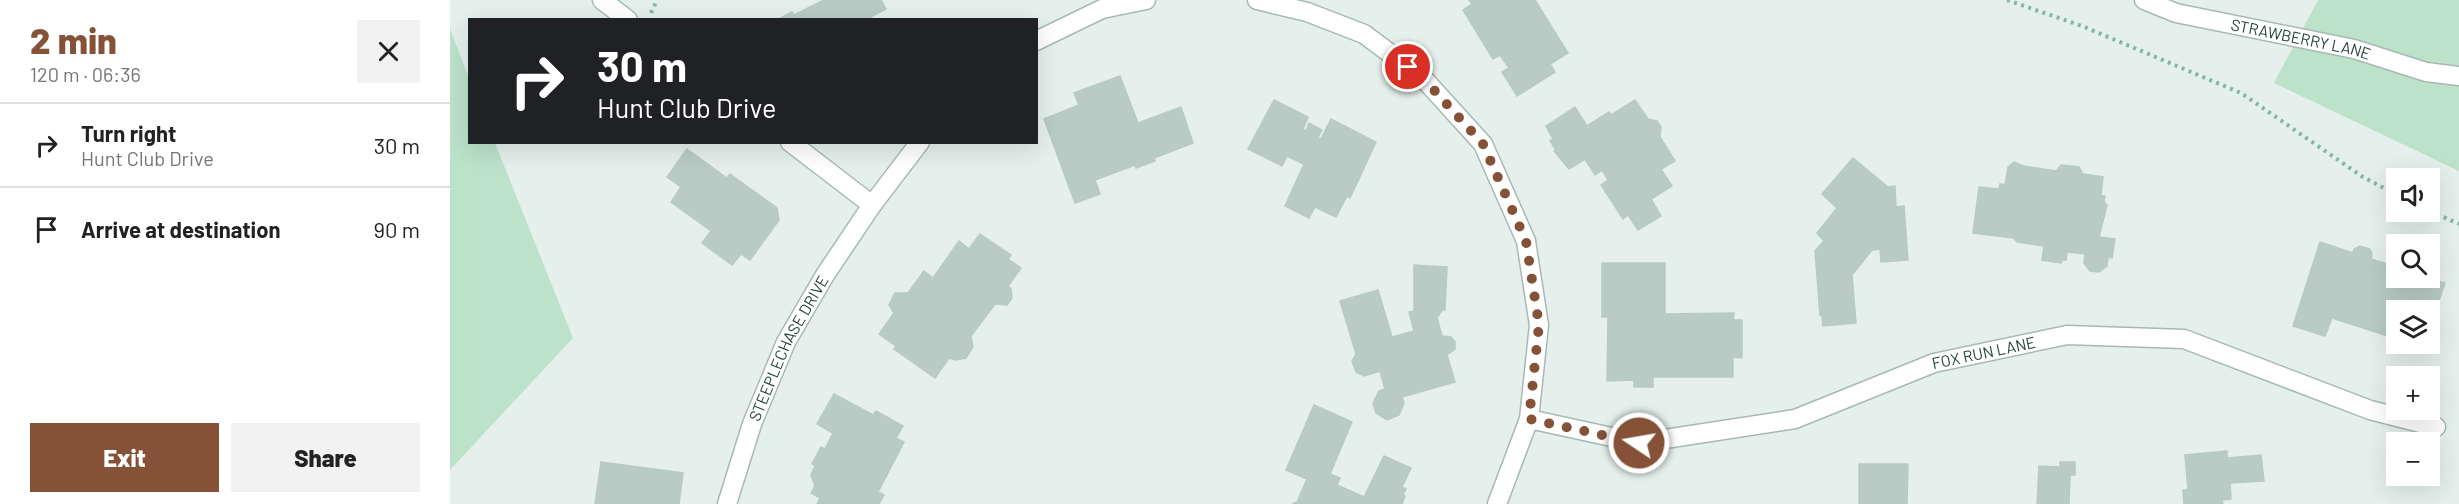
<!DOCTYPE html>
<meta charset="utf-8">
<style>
:root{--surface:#fff;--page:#f2f2f2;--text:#222;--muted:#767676;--line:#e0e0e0;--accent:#855238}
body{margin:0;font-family:Barlow,sans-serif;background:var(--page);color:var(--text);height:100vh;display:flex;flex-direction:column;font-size:22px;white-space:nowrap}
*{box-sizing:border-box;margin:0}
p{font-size:20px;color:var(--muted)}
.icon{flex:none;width:33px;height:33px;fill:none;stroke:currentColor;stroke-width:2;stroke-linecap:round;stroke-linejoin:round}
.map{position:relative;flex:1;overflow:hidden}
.details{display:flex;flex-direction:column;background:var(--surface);width:450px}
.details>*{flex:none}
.top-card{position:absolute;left:18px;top:18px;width:570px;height:126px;border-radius:0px;box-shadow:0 6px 24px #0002;background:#202124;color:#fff;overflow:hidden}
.tools{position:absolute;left:1936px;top:168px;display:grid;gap:12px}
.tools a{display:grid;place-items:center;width:54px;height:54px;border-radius:0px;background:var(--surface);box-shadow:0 6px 24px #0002;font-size:30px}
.pin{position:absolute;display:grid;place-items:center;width:51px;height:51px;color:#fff;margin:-26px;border:3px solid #fff;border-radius:50%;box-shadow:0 2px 6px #0007}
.me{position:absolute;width:66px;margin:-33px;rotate:282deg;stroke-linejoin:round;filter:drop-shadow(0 0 4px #0008)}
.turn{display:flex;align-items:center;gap:21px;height:126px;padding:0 30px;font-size:27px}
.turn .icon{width:78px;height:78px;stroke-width:2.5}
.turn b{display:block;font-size:42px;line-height:51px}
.round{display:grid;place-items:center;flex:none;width:63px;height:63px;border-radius:0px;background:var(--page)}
.head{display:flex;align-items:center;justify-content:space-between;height:102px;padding:0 30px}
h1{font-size:36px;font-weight:800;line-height:45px;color:var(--accent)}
.primary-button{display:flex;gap:12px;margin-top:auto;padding:12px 30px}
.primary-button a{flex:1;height:69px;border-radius:0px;background:var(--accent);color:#fff;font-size:24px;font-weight:800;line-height:69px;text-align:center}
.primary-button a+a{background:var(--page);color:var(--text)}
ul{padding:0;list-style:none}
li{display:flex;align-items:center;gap:18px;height:84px;padding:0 30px;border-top:2px solid var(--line)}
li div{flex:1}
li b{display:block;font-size:22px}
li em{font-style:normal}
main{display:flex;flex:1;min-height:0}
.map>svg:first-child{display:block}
.green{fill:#bce2ca}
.building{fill:#bacbc5;stroke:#b7cac4;stroke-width:1.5}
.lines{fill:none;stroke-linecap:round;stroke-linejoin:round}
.minor-casing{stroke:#a7b9b4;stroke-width:21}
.path{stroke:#82b6aa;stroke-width:4;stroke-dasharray:3 4.5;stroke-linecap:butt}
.minor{stroke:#fff;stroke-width:18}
.route{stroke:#855238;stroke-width:10;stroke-dasharray:0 18}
.labels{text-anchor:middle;stroke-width:4.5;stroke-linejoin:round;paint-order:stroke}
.street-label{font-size:16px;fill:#22443e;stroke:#f7fbf9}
</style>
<main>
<section class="details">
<div class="head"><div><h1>2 min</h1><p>120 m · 06:36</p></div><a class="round"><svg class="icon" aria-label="close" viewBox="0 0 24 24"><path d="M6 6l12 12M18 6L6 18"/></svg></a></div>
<ul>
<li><svg class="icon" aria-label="right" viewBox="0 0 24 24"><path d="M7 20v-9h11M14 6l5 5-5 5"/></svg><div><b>Turn right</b><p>Hunt Club Drive</p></div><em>30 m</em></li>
<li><svg class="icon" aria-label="arrive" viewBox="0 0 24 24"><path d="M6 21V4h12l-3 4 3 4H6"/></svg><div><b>Arrive at destination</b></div><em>90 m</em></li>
</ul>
<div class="primary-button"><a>Exit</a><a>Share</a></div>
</section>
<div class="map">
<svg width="2009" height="504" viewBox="0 0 2009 504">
<rect width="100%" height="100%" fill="#e5f0ec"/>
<g class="green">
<path d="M 1868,0 L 2009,0 L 2009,171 L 1824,83 Z"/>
<path d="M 0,29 L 19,78 L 20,142 L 45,143 L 123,338 L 0,470 Z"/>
</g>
<g class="building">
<path d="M 374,0 L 431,0 L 436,9 L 415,20 L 327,20 L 342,12 L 344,15 Z"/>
<path d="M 1019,0 L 1085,0 L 1118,53 L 1100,64 L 1105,72 L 1067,96 L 1052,72 L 1059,68 L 1050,55 L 1043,59 L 1013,10 L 1022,4 Z"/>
<path d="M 670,76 L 688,123 L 731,107 L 743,143 L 704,158 L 705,161 L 686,168 L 685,165 L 645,180 L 650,194 L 625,203 L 594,119 L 629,105 L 624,93 Z"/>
<path d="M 824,100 L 858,117 L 853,129 L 856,131 L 859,123 L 872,130 L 868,137 L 871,139 L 881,119 L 926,142 L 900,198 L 897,196 L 886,217 L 865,207 L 859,218 L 835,206 L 854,164 L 837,156 L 832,166 L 798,149 Z"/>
<path d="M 1185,100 L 1198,119 L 1207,121 L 1211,127 L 1210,137 L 1225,161 L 1211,169 L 1222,186 L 1201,199 L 1211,216 L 1188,230 L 1178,215 L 1173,219 L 1151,185 L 1158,180 L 1152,170 L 1145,175 L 1135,159 L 1119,169 L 1104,151 L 1106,150 L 1100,141 L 1103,139 L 1096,126 L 1125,107 L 1137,126 L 1159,112 L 1161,115 Z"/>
<path d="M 237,149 L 277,178 L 280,174 L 327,208 L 329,220 L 300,260 L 291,254 L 282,265 L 252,243 L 261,231 L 221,202 L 231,187 L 217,177 Z"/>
<path d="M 1403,158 L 1438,187 L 1445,186 L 1446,207 L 1454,206 L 1458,260 L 1431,262 L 1430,249 L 1422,250 L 1402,275 L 1406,323 L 1373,326 L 1372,315 L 1370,315 L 1365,251 L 1374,241 L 1367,233 L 1387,208 L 1372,194 Z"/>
<path d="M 1564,162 L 1573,166 L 1606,171 L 1611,165 L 1629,167 L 1633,174 L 1653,177 L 1651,196 L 1655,196 L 1654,202 L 1657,205 L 1649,237 L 1665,239 L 1662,258 L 1658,257 L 1657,266 L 1649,272 L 1640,271 L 1634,263 L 1635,254 L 1617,252 L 1616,260 L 1612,260 L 1611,263 L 1592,260 L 1594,246 L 1567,242 L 1564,238 L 1523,233 L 1529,187 L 1549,189 L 1550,184 L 1555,185 L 1558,167 Z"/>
<path d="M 530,234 L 561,255 L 558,259 L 571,268 L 558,286 L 561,289 L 562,298 L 557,305 L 545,304 L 521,336 L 523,347 L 516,358 L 505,360 L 499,358 L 485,378 L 444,349 L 446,346 L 429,334 L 444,313 L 439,305 L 445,293 L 458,293 L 474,271 L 483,278 L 509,241 L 519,249 Z"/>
<path d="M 1870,242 L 1903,253 L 1904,249 L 1910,246 L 1920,249 L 1922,254 L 1921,259 L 1947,267 L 1947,278 L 1978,278 L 1995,283 L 1982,321 L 1980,321 L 1980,310 L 1947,310 L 1947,339 L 1882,318 L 1875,336 L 1843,326 Z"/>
<path d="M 1152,263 L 1215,263 L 1215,314 L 1284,313 L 1283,320 L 1292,320 L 1292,358 L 1283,357 L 1283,377 L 1203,377 L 1203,387 L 1184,387 L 1184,380 L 1157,381 L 1158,317 L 1152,317 Z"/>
<path d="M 964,265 L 997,267 L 995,310 L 992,310 L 987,318 L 992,336 L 1001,337 L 1005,342 L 1005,349 L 997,355 L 1005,382 L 952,397 L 954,403 L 949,415 L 937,420 L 926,413 L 923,403 L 929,391 L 935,389 L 930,371 L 914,376 L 906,372 L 902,361 L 906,354 L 890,301 L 928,290 L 942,337 L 964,331 L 959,312 L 964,311 Z"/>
<path d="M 384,394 L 423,415 L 426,411 L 453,426 L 446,438 L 454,442 L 428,492 L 434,495 L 429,504 L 367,504 L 370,498 L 361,493 L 365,486 L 361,475 L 365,466 L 362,464 L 371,447 L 375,449 L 383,433 L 367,424 Z"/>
<path d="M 864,405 L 902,422 L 880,474 L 890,478 L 887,485 L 914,497 L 934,456 L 961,468 L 952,487 L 956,489 L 953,495 L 955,496 L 952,504 L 842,504 L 847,502 L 857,479 L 836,470 Z"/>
<path d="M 1777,451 L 1777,458 L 1811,455 L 1814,481 L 1780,483 L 1781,499 L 1772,500 L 1773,504 L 1734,504 L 1733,490 L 1738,490 L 1735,455 Z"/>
<path d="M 151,462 L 233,473 L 229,504 L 145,504 Z"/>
<path d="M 1610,462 L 1625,462 L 1625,475 L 1620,475 L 1619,504 L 1587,504 L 1589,466 L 1610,467 Z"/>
<path d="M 1409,464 L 1458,464 L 1457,504 L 1409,504 Z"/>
</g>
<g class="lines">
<g class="minor-casing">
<g id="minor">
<path d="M 152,0 L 178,20"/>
<path d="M 807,0 L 857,12 L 914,34 L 973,78 L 1033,144 L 1076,241 L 1089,325 L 1079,419 L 1047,504"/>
<path id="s1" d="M 1694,0 L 1726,13 L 1904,49 L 1976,72 L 2009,76"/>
<path d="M 586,41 L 652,9 L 696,0"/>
<path d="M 340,142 L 422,205"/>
<path id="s2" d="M 1079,419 L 1189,443 L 1345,419 L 1484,363 L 1617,335 L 1734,339 L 1920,410 L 1986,427"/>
<path id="s3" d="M 277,504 L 302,424 L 336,342 L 375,275 L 422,205 L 470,142"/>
</g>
</g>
<g class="path">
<path d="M 1557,0 L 1632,26 L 1791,93 L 1913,177 L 1947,195"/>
<path d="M 201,13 L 207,0"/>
<path d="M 1980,211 L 2009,224"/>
</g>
<use href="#minor" class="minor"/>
</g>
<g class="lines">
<path class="route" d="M 958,67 L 973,78 L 1033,144 L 1076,241 L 1089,325 L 1079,419 L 1189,443"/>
</g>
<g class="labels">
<g class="street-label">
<text dy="6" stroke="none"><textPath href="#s1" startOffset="162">STRAWBERRY LANE</textPath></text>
<text dy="6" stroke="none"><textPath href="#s3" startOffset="168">STEEPLECHASE DRIVE</textPath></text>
<text dy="6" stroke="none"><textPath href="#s2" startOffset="471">FOX RUN LANE</textPath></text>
</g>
</g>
</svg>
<div class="tools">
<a><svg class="icon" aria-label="sound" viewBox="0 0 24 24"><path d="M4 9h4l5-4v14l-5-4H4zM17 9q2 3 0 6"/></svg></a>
<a><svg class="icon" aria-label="search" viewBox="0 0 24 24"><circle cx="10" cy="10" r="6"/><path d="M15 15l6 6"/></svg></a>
<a><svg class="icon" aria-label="layers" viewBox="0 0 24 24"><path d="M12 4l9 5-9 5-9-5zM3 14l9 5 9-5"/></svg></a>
<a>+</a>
<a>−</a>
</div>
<div class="pin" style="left:958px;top:67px;background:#d93025"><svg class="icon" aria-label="arrive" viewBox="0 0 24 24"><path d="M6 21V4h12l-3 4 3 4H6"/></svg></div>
<svg class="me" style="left:1189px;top:443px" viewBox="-20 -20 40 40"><circle r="17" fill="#855238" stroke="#fff" stroke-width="3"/><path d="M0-11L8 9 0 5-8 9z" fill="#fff"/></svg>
<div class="top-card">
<div class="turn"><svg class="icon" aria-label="right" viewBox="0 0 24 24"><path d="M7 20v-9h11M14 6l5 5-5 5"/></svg><div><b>30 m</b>Hunt Club Drive</div></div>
</div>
</div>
</main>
